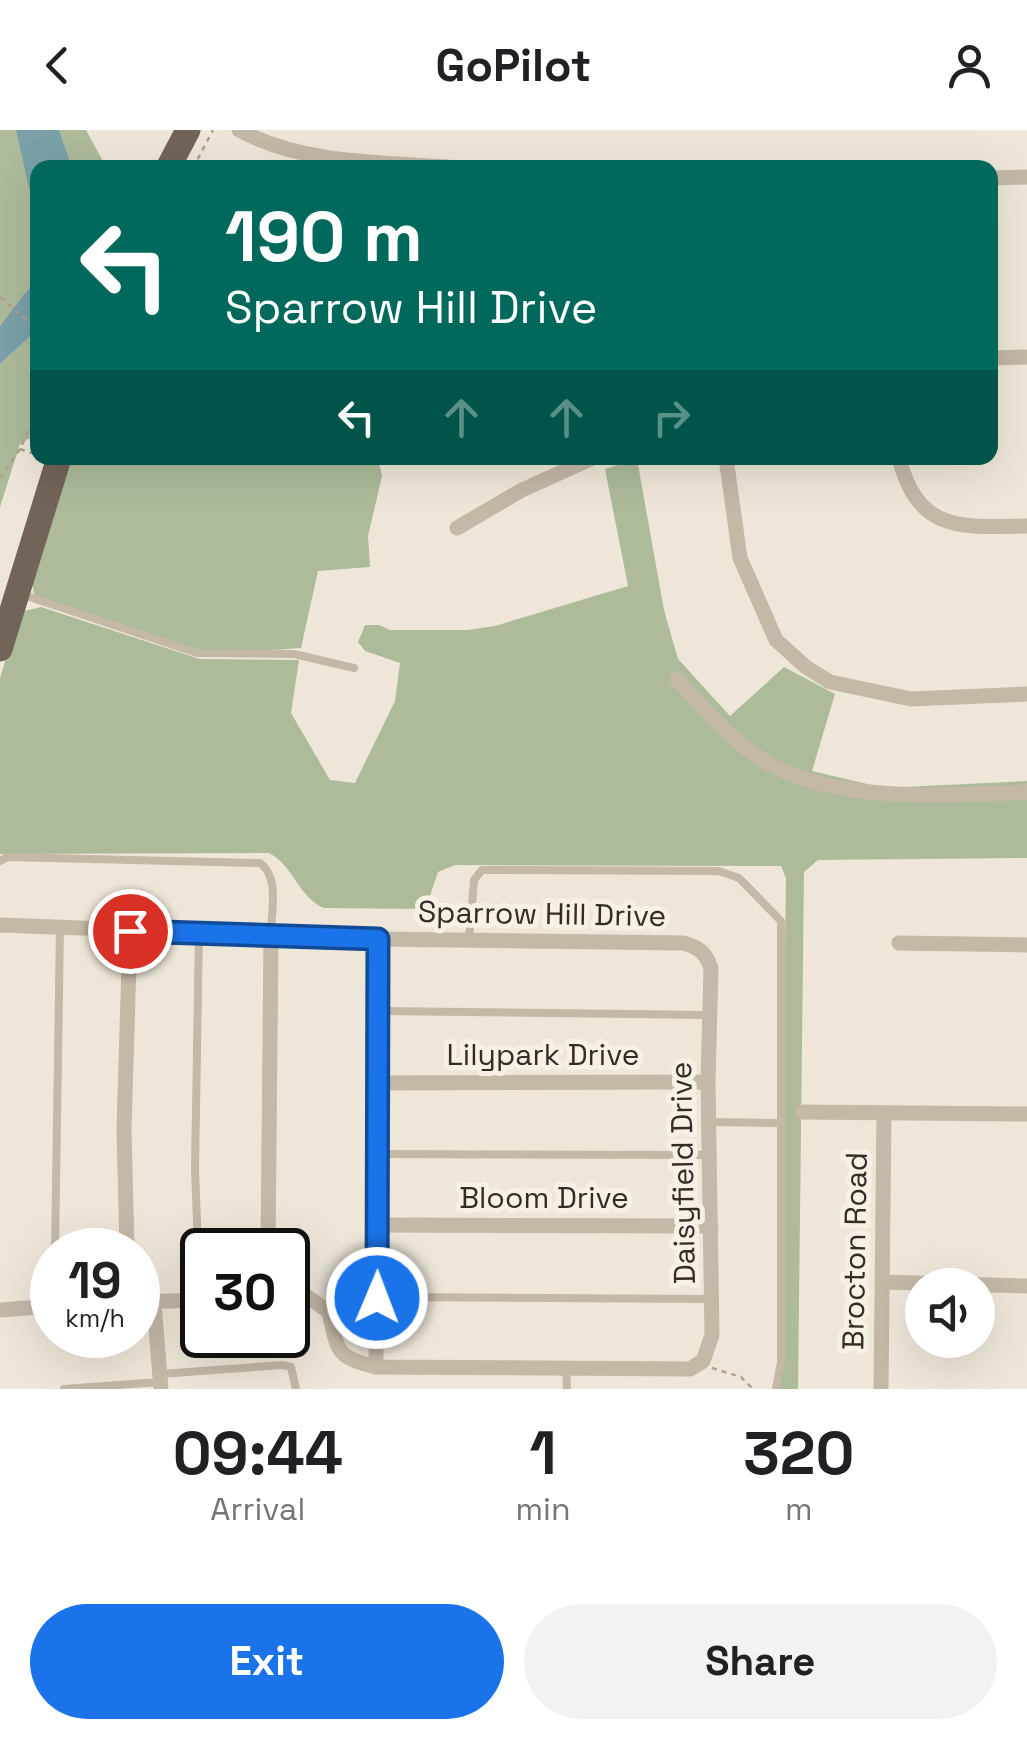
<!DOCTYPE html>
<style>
:root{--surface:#fff;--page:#f2f2f2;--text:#202124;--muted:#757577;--accent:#1a73e8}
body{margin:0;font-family:"Space Grotesk",sans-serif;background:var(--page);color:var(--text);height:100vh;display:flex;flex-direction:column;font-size:38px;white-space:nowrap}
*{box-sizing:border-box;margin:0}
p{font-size:32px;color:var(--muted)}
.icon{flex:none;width:55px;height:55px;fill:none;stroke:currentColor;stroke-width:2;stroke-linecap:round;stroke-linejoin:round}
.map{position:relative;height:1259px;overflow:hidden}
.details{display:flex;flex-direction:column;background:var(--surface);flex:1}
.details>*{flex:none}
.hud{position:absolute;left:30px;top:30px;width:968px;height:305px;border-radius:20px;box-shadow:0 10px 40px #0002;background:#00695c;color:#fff;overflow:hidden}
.tools{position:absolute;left:905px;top:1138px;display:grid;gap:20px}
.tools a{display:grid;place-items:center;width:90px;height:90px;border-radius:50%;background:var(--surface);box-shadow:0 10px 40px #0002;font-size:50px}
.speed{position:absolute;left:30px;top:1098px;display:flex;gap:20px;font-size:50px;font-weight:700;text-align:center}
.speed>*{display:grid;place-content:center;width:130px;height:130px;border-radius:50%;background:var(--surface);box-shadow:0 10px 40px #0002;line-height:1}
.speed small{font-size:25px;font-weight:400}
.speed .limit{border:5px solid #111;border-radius:15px;background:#fff;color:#111}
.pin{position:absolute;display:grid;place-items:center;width:85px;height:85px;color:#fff;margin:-42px;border:5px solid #fff;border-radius:50%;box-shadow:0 2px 10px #0007}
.me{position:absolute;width:110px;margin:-55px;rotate:1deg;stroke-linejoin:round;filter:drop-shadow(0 0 8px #0008)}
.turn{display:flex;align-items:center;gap:35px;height:210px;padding:0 30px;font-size:45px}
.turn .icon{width:130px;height:130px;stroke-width:2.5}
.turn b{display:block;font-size:70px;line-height:85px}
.lanes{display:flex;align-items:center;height:95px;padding:0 30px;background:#0003;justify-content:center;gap:50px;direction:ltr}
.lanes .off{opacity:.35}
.eta{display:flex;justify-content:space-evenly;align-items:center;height:170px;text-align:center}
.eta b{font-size:60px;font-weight:700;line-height:70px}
.primary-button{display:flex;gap:20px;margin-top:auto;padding:20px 30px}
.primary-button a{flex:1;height:115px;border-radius:60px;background:var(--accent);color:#fff;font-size:40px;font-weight:700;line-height:115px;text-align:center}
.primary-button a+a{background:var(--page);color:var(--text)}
header{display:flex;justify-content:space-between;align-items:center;height:130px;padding:0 30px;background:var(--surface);font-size:45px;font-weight:700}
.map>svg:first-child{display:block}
.green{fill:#adbb9b}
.water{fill:#7ba1a8}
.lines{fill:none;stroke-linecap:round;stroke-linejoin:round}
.path{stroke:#b0a291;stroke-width:2.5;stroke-dasharray:5 5;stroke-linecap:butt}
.lane{stroke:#c4b8a7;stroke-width:8}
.street{stroke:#c4b8a7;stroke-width:15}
.primary{stroke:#726459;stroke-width:25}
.route-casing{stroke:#114b97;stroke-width:25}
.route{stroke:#1a73e8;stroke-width:18}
.labels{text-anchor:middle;stroke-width:10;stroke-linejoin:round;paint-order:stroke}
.street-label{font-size:30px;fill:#322b26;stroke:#f6f0e5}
</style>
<header><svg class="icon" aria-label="back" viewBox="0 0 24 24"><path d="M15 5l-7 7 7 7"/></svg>GoPilot<svg class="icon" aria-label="person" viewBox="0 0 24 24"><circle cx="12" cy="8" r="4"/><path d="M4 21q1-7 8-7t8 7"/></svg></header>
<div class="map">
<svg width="1027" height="1259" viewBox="0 0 1027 1259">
<rect width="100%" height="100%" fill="#eee7d9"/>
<g class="green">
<path d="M 0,0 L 16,0 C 28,47 53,111 29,157 C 22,171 10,185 0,196 Z"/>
<path d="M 59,0 L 86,0 L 106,37 L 72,37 Z"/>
<path d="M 37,200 L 37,304 L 20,314 L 0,377 L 0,234 Z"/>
<path d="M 69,328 L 378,328 L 382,346 L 368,406 L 370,437 L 318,441 L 301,518 L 228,523 L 202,521 L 45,470 L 34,464 L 32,452 Z"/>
<path d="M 637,329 L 664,480 L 678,529 L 730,586 L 784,537 L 835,564 L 812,641 L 884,658 L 1027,651 L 1027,728 L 818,730 L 804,742 L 798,1259 L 776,1259 L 779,1248 L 786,748 L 781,736 L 455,735 L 438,742 L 428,772 L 419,779 L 324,778 C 299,768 294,736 269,723 L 0,724 L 0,548 L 20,482 L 41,477 L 200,529 L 299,530 L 291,583 L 330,650 L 355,653 L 395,571 L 400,533 L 365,521 L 358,512 L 365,495 L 379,495 L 390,500 L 468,500 L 495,496 L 628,456 L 605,339 Z"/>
</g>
<g class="water">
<path d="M 16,0 L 59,0 L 72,37 L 38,38 L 37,93 Z"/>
<path d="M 37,134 L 37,200 L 0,234 L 0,196 L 29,158 Z"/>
</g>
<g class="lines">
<g class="path">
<path d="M 193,38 L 213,0"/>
<path d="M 0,167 L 38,200"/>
<path d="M 20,319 L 38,325"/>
<path d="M 75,334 L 85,328"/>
<path d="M 0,348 L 20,319 L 38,280"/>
<path d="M 712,1238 L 741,1247 L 753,1259"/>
</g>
<g class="lane">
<path d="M 21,464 L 197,523 L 294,524 L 354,538"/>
<path d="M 0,731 L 7,727 L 260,733 C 280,747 271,782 271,804"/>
<path d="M 199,802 L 195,1039 L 200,1170"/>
<path d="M 469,811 L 474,750 L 482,740 L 719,741 L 739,748 L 781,791 L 781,1232 L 776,1259"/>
<path d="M 378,881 L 709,885"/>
<path d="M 710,992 L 781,993"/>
<path d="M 378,1024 L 709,1025"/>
<path d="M 55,1120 L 60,797"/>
<path d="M 377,1167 L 711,1169"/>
<path d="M 566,1239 L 567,1259"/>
<path d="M 160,1244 L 282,1235 L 291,1237 L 296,1259"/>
<path d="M 64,1259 L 159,1252"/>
</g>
<g class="street">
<path d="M 239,0 C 306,36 389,32 463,38"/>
<path d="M 990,48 L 1027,47"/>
<path d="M 990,228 L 1027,227"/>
<path d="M 726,328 L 740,428 L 776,510 L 806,537 L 830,552 L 911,569 L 1027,564"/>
<path d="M 899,328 C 918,403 961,397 1027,396"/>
<path d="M 457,398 L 522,360 L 593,328"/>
<path d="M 677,549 C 701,576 725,603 755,625 C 825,675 944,665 1027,662"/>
<path d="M 0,795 L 378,809 L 683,813 C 699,817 706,823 711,838 L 708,952 L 712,1205 L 703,1231 L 690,1239 L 376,1237 C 335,1227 338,1221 329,1182 L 305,1165 L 288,1165"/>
<path d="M 899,813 L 1027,815"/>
<path d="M 378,953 L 708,952"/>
<path d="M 802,982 L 1027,984"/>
<path d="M 378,1095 L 711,1096"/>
<path d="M 127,1120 L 124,999 L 130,801"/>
<path d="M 268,1120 L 271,804"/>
<path d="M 882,1152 L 1027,1156"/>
<path d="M 138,1172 L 202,1170"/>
<path d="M 154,1174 L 161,1259"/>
<path d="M 0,1180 L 52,1176"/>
<path d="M 376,1237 L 378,809"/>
<path d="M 881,1259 L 884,983"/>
</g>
<g class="primary">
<path d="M 168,38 L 188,0"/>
<path d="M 0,519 L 59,328"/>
</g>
</g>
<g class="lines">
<g class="route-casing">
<path id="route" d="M 130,801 L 378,809 L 377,1168"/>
</g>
<use href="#route" class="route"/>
</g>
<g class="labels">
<g class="street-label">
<text transform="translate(542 784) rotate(1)" y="10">Sparrow Hill Drive</text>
<text x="543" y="935">Lilypark Drive</text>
<text transform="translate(683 1043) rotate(-91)" y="10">Daisyfield Drive</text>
<text x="544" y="1078">Bloom Drive</text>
<text transform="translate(855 1121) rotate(-89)" y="10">Brocton Road</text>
</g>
</g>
</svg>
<div class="tools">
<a><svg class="icon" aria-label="sound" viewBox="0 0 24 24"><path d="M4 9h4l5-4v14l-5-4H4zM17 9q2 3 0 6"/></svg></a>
</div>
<div class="speed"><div>19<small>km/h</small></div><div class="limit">30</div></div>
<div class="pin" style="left:130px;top:801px;background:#d93025"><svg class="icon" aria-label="arrive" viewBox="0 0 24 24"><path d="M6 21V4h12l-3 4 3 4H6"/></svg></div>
<svg class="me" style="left:377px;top:1168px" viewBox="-20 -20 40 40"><circle r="17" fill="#1a73e8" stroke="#fff" stroke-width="3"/><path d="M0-11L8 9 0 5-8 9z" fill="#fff"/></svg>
<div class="hud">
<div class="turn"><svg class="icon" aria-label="left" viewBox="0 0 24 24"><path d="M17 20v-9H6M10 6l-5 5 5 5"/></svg><div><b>190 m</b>Sparrow Hill Drive</div></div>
<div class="lanes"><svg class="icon" aria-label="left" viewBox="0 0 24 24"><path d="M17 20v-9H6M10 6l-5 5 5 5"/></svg><svg class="icon off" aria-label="ahead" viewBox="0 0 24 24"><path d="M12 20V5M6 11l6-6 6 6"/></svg><svg class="icon off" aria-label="ahead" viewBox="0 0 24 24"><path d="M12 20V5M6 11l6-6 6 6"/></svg><svg class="icon off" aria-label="right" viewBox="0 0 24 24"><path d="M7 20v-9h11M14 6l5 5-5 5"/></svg></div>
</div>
</div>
<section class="details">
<div class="eta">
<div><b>09:44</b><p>Arrival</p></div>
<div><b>1</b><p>min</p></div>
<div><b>320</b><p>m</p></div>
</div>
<div class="primary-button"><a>Exit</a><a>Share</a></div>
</section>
